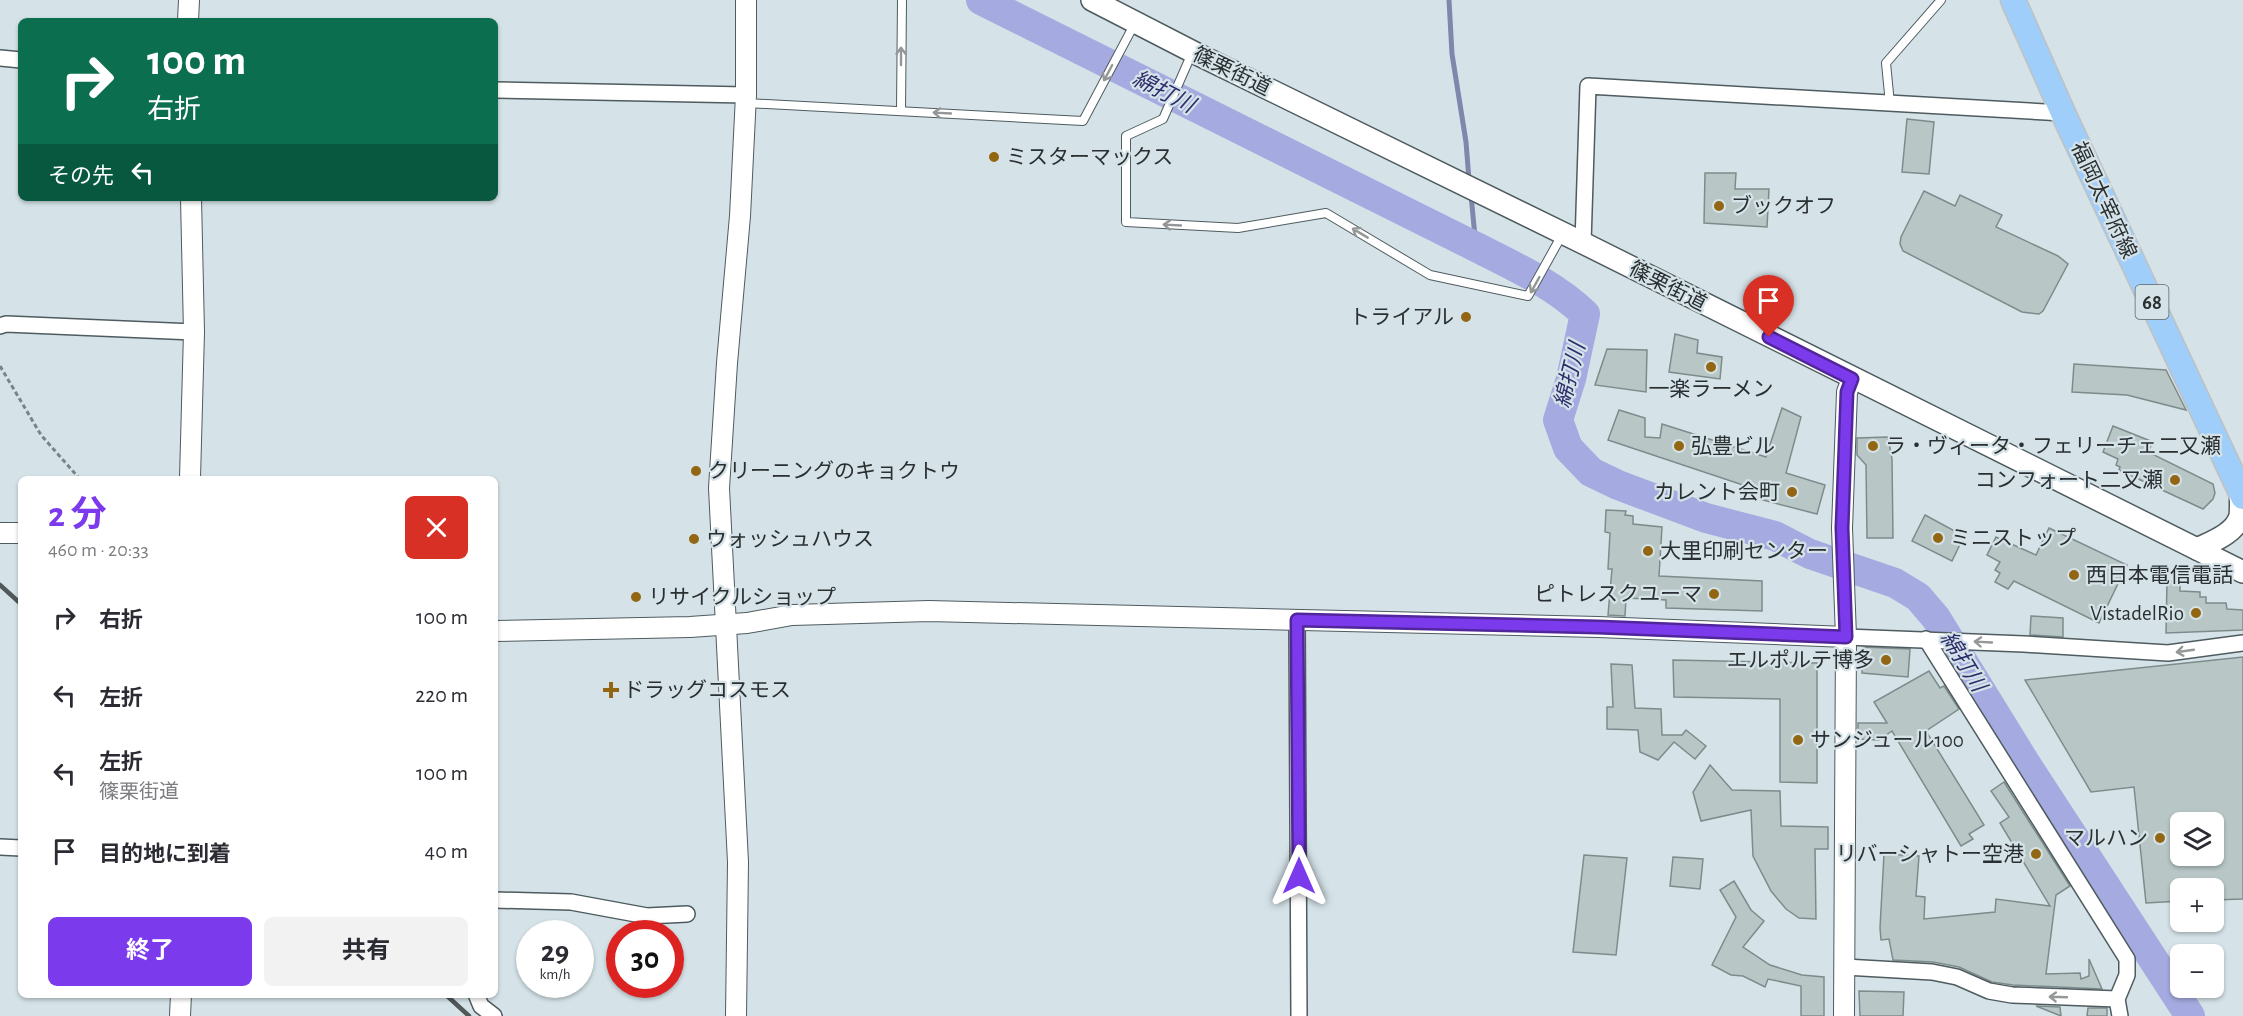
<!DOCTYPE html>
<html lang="ja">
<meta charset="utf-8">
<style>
:root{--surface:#fff;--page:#f2f2f3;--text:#2b2b33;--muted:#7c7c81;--accent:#7c3aed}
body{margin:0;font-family:"Alegreya Sans","Noto Sans JP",sans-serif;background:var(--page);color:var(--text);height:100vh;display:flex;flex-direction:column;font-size:22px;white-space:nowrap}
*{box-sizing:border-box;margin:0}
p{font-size:20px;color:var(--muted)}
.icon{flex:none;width:33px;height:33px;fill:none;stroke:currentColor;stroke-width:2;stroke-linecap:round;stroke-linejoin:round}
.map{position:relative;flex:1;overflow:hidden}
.details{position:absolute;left:18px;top:476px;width:480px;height:522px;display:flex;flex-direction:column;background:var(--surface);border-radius:9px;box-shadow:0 2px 4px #0004}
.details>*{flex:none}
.top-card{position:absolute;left:18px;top:18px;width:480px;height:183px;border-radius:9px;box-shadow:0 2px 4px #0004;background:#0b6e4f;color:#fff;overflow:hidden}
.controls{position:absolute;left:2170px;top:812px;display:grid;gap:12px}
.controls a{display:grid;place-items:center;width:54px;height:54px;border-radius:9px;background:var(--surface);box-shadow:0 2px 4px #0004;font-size:30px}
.speed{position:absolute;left:516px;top:920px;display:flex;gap:12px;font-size:30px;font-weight:700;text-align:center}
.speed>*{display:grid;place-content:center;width:78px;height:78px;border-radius:50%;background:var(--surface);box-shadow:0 2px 4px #0004;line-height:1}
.speed small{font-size:15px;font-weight:400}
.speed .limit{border:9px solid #d22;background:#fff;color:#111}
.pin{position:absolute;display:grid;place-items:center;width:51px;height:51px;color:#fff;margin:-62px -26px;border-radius:50% 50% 50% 0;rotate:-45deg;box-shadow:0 0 6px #0007}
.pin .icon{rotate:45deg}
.me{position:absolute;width:66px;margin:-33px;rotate:0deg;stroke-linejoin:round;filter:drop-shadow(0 0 4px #0008)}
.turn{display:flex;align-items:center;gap:21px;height:126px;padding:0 30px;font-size:27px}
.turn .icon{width:78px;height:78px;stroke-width:2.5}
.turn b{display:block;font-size:42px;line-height:51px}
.then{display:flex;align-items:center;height:57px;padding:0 30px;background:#0003;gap:12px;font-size:22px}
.round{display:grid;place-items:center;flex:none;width:63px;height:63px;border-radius:9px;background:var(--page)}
.head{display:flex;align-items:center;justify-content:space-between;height:102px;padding:0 30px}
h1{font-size:36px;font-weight:700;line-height:45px;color:var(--accent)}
.primary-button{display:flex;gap:12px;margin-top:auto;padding:12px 30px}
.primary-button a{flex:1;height:69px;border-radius:9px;background:var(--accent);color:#fff;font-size:24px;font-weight:700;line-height:69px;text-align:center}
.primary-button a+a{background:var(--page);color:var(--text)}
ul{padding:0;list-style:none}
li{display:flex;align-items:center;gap:18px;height:78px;padding:0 30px}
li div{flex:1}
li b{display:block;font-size:22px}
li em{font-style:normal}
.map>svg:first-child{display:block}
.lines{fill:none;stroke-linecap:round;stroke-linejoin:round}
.stream{stroke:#8086ac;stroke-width:5}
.river{stroke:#a5abe0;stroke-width:30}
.building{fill:#b8c7c6;stroke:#7d8c8b;stroke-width:1.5;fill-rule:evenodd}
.service-casing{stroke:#4e5b5f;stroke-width:10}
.minor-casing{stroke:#4e5b5f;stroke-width:18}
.tertiary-casing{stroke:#4e5b5f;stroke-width:22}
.secondary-casing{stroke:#4e5b5f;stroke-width:24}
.primary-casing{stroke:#bfc1c1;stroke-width:27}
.path{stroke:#7a8387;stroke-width:3;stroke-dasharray:4.5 3;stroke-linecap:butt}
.service{stroke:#fff;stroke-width:8}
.minor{stroke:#fff;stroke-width:15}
.tertiary{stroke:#fff;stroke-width:20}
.secondary{stroke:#fff;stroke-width:21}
.primary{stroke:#a0cefb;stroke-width:24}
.rail{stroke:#51585a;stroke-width:4.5}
.oneway{stroke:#949798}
.route-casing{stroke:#51269a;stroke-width:15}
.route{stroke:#7c3aed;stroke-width:10}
.poi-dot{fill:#936613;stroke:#d5e3e8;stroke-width:2}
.labels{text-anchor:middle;stroke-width:4.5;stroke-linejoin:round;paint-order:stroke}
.shield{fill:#d5e3e8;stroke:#5d6568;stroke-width:1.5}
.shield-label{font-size:20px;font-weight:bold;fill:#2a2f31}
.street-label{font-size:21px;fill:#2a2f31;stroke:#d5e3e8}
.poi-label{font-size:21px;fill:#2a2f31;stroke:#d5e3e8;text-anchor:start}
.water-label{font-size:22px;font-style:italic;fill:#2e2e6c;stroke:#d5e3e8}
</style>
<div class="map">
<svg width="2243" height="1016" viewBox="0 0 2243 1016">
<rect width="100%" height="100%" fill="#d5e3e8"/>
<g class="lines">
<g class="stream">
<path d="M 1449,0 L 1452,54 L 1466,142 L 1469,180"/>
<path d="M 1471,195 L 1476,247"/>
</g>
<path class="river" d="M 981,0 L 1476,247 C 1513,266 1554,284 1585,314 L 1571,379 L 1558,420 L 1568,448 L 1591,472 L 1618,485 L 1706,518 L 1775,536 L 1810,554 L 1895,583 L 1918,597 L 1936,618 L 2026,764 L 2190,1016"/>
</g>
<g class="building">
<path d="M 1907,119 L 1934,122 L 1929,174 L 1902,172 Z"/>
<path d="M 1705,173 L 1736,173 L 1735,189 L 1769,189 L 1767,227 L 1704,223 Z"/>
<path d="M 1924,191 L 1955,206 L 1960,195 L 2002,215 L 1996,227 L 2058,256 L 2068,264 L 2043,311 L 2039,314 L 2022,312 L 1903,251 L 1900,244 L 1901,237 Z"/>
<path d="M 1675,334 L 1698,340 L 1697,353 L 1722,357 L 1720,379 L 1669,372 Z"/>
<path d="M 1607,349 L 1647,350 L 1646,392 L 1595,385 Z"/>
<path d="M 2074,364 L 2166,370 L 2186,410 L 2127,395 L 2072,392 Z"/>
<path d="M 1782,408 L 1801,417 L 1786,473 L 1825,485 L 1817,514 L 1759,499 L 1761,491 L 1608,440 L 1619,410 L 1645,418 L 1645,437 L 1660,438 L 1662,424 L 1766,457 Z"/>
<path d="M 2113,426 L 2153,442 L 2148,452 L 2213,484 L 2215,493 L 2213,499 L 2203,509 L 2119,470 L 2120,467 L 2116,465 L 2118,459 L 2103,452 Z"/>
<path d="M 1888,437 L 1892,459 L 1893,538 L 1867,538 L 1866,465 L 1857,455 L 1857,438 Z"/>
<path d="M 1606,510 L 1626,511 L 1625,515 L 1633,516 L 1633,524 L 1662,527 L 1659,576 L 1762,581 L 1762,611 L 1666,608 L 1666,600 L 1626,598 L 1625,616 L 1608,615 L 1612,569 L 1608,569 L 1610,533 L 1605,532 Z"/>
<path d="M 1925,515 L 1964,536 L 1952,561 L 1912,541 Z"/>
<path d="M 2049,528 L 2127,565 L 2099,623 L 2014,581 L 2008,589 L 1995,582 L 2000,573 L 1995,570 L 2000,562 L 1987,555 L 1996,537 L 2036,555 Z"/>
<path d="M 2167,581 L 2180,582 L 2180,591 L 2200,592 L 2200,597 L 2206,597 L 2206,603 L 2226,603 L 2227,609 L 2243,610 L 2243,630 L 2166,633 Z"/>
<path d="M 2031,616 L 2063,618 L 2063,637 L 2030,635 Z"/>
<path d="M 1863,647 L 1910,649 L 1908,677 L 1862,673 Z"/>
<path d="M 2243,657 L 2243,899 L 2214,900 L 2214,888 L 2181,888 L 2181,901 L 2146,903 L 2134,787 L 2091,792 L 2025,680 ZM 2181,822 L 2214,822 L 2214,855 L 2181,855 Z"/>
<path d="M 1673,660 L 1817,663 L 1817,783 L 1780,782 L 1780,699 L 1674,697 Z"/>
<path d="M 1611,664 L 1632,665 L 1635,708 L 1661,709 L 1662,735 L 1682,735 L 1686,730 L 1706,746 L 1695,759 L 1674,742 L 1658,760 L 1640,752 L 1638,730 L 1607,729 L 1607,707 L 1613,707 Z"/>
<path d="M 1929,671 L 1940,688 L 1944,686 L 1959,709 L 1926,731 L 1984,825 L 1969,834 L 1973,839 L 1961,846 L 1892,731 L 1879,740 L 1858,739 L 1858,723 L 1887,723 L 1874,702 Z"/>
<path d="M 1710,765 L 1732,790 L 1780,791 L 1781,826 L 1828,827 L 1828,849 L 1815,849 L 1816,919 L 1799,918 L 1786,909 L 1771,891 L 1753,856 L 1751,810 L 1701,821 L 1693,792 Z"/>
<path d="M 2004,782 L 2070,886 L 2056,895 L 2046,974 L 2080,973 L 2081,979 L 2089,976 L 2089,959 L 2102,989 L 2013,985 L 1992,982 L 1959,967 L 1933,962 L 1893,960 L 1889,939 L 1881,940 L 1880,928 L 1884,854 L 1919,856 L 1916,896 L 1925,897 L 1924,919 L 1995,912 L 1996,899 L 2050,906 L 2000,823 L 2009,817 L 1991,791 Z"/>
<path d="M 1584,855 L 1627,858 L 1616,955 L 1573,952 Z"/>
<path d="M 1673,857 L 1703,859 L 1700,889 L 1670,886 Z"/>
<path d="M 1734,881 L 1751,910 L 1764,921 L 1743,947 L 1770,965 L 1802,975 L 1824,977 L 1824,1016 L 1801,1016 L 1801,986 L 1768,979 L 1765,987 L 1743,976 L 1731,975 L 1712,965 L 1736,917 L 1720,890 Z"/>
<path d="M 1859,991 L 1904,992 L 1903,1016 L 1860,1016 Z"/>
<path d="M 2036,1006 L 2060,1007 L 2061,1016 Z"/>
<path d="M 2088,1008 L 2107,1008 L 2107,1016 L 2087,1016 Z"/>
</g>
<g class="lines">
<g class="service-casing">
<g id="service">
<path d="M 1192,53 L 1163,119 L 1126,136 L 1126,222 L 1238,228 L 1326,213 L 1430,275 L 1528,296 L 1562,235"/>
<path d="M 747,103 L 1083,121 L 1135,23"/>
<path d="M 1890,104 L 1886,63 L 1941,0"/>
<path d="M 901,111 L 902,0"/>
</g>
</g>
<g class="minor-casing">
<g id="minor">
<path d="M 0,58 L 21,60"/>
<path d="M 495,90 L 746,95"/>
<path d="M 1583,243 L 1588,86 L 2063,113"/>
<path d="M 0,326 L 6,324 L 194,332"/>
<path d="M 1297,620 L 1299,1016"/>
<path d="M 1846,637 L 2024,644 L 2168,653 L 2243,643"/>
<path d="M 1926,639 L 2127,959 L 2127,975 L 2117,999 L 2120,1016"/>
<path d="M 0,847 L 21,848"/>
<path d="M 495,900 L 571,902 L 647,916 L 687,914"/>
<path d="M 1845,967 L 1932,972 L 1957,977 L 1989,991 L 2012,995 L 2117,999"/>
<path d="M 476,994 L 481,1006 L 494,1016"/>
</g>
</g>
<g class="tertiary-casing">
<g id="tertiary">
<path d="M 188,21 L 189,0"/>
<path d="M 190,478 L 194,332 L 191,198"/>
<path d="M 0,533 L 21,533"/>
<path d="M 495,631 L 690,627 L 747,623 L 792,615 L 929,611 L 1598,627 L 1846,637"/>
<path d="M 180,1016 L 181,994"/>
<path d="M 736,1016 L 738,862 L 719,488 L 727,363 L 740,216 L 746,95 L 746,0"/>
<path d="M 1844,1016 L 1846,637 L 1842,528 L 1847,392 L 1852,379"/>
</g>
</g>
<g class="secondary-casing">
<g id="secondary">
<path d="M 1092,0 L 1199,55 L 1583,243 L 2243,572"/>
<path d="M 2197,549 C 2211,542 2235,534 2240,516 C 2241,509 2240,499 2241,491"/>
</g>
</g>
<g class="primary-casing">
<path id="primary" d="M 2013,0 L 2063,113 L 2243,497"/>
</g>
<path class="path" d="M 0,366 L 41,435 L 79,478"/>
<use href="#service" class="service"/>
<use href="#minor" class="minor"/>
<use href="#tertiary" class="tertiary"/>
<use href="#secondary" class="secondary"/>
<use href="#primary" class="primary"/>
<g class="rail">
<path d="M 0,585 L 21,604"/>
<path d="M 445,994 L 469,1016"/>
</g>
</g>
<defs><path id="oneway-shaft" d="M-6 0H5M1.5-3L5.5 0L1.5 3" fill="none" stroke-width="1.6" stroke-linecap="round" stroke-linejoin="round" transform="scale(1.5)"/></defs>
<g class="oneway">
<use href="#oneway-shaft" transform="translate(901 56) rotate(-90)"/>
<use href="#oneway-shaft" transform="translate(1108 73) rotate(118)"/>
<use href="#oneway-shaft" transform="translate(942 113) rotate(-177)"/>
<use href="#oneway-shaft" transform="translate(1172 225) rotate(-177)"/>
<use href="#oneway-shaft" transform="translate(1360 233) rotate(-149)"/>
<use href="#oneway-shaft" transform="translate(1535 285) rotate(119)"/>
<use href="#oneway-shaft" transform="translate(1983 642) rotate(-177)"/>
<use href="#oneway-shaft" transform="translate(2185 651) rotate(172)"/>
<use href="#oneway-shaft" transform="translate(2058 997) rotate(-178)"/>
</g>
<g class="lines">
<g class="route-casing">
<path id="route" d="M 1299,876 L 1297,620 L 1598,627 L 1846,637 L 1842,528 L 1847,392 L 1852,379 L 1769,337"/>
</g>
<use href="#route" class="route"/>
</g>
<g class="poi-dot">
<circle cx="994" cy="157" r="6"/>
<circle cx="1719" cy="206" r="6"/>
<circle cx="1466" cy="317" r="6"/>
<circle cx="1711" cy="367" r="6"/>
<circle cx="1679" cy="446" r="6"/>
<circle cx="1873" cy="446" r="6"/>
<circle cx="696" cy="471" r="6"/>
<circle cx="2175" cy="480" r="6"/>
<circle cx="1792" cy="492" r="6"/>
<circle cx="1938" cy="538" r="6"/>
<circle cx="694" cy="539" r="6"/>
<circle cx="1648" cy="551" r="6"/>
<circle cx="2074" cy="575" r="6"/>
<circle cx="1714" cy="594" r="6"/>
<circle cx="636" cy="597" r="6"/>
<circle cx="2196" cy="613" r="6"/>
<circle cx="1886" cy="660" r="6"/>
<path d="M608 681h6v6h6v6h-6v6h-6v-6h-6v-6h6z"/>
<circle cx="1798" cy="740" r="6"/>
<circle cx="2160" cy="838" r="6"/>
<circle cx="2036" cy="854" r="6"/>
</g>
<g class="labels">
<rect class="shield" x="2135.5" y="285" width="33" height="34" rx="4.5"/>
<g class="shield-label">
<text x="2152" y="309">68</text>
</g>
<g class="street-label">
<text transform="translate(1232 71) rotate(26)" y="7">篠栗街道</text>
<text transform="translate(2104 200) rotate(65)" y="7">福岡太宰府線</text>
<text transform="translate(1668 286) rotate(27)" y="7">篠栗街道</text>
</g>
<g class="poi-label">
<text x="1006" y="164">ミスターマックス</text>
<text x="1731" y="213">ブックオフ</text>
<text x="1454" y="324" text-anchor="end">トライアル</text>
<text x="1711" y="396" text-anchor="middle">一楽ラーメン</text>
<text x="1691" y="453">弘豊ビル</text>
<text x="1885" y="453">ラ・ヴィータ・フェリーチェ二又瀬</text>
<text x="708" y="478">クリーニングのキョクトウ</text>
<text x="2163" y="487" text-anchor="end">コンフォート二又瀬</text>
<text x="1780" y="499" text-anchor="end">カレント会町</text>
<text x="1950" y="545">ミニストップ</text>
<text x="706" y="546">ウォッシュハウス</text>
<text x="1660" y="558">大里印刷センター</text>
<text x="2086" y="582">西日本電信電話</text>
<text x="1702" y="601" text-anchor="end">ピトレスクユーマ</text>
<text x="648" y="604">リサイクルショップ</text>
<text x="2184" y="620" text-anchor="end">VistadelRio</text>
<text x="1874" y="667" text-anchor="end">エルポルテ博多</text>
<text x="623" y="697">ドラッグコスモス</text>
<text x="1810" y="747">サンジュール100</text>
<text x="2148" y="845" text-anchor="end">マルハン</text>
<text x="2024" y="861" text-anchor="end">リバーシャトー空港</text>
</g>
<g class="water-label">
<text transform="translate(1164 91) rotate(27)" y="8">綿打川</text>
<text transform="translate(1569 375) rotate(-76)" y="8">綿打川</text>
<text transform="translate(1964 661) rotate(58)" y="8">綿打川</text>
</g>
</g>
</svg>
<div class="controls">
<a><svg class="icon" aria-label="layers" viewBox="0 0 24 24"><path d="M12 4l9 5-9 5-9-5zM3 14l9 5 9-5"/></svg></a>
<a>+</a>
<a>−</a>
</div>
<div class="speed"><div>29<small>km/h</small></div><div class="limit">30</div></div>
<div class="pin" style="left:1769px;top:337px;background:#d93025"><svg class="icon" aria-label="arrive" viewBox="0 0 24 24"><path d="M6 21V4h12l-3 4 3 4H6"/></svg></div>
<svg class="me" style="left:1299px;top:876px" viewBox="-20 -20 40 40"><path d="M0-17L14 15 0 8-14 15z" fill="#7c3aed" stroke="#fff" stroke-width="4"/></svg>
<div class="top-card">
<div class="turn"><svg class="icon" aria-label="right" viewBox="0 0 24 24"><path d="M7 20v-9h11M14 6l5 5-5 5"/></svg><div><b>100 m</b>右折</div></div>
<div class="then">その先<svg class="icon" aria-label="left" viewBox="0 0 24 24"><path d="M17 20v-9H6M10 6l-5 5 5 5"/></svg></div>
</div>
<section class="details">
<div class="head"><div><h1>2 分</h1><p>460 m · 20:33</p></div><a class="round" style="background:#d93025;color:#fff"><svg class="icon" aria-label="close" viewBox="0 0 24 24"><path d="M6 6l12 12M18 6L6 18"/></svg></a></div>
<ul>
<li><svg class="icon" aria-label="right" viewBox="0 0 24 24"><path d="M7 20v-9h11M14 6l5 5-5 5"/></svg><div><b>右折</b></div><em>100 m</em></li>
<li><svg class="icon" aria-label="left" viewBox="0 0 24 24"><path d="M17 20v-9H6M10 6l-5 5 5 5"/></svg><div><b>左折</b></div><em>220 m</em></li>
<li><svg class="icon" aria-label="left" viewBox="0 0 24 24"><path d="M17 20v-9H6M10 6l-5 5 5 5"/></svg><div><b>左折</b><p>篠栗街道</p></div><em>100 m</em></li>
<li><svg class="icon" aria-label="arrive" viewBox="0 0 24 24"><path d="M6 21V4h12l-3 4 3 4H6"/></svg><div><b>目的地に到着</b></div><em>40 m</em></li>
</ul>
<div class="primary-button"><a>終了</a><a>共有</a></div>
</section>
</div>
